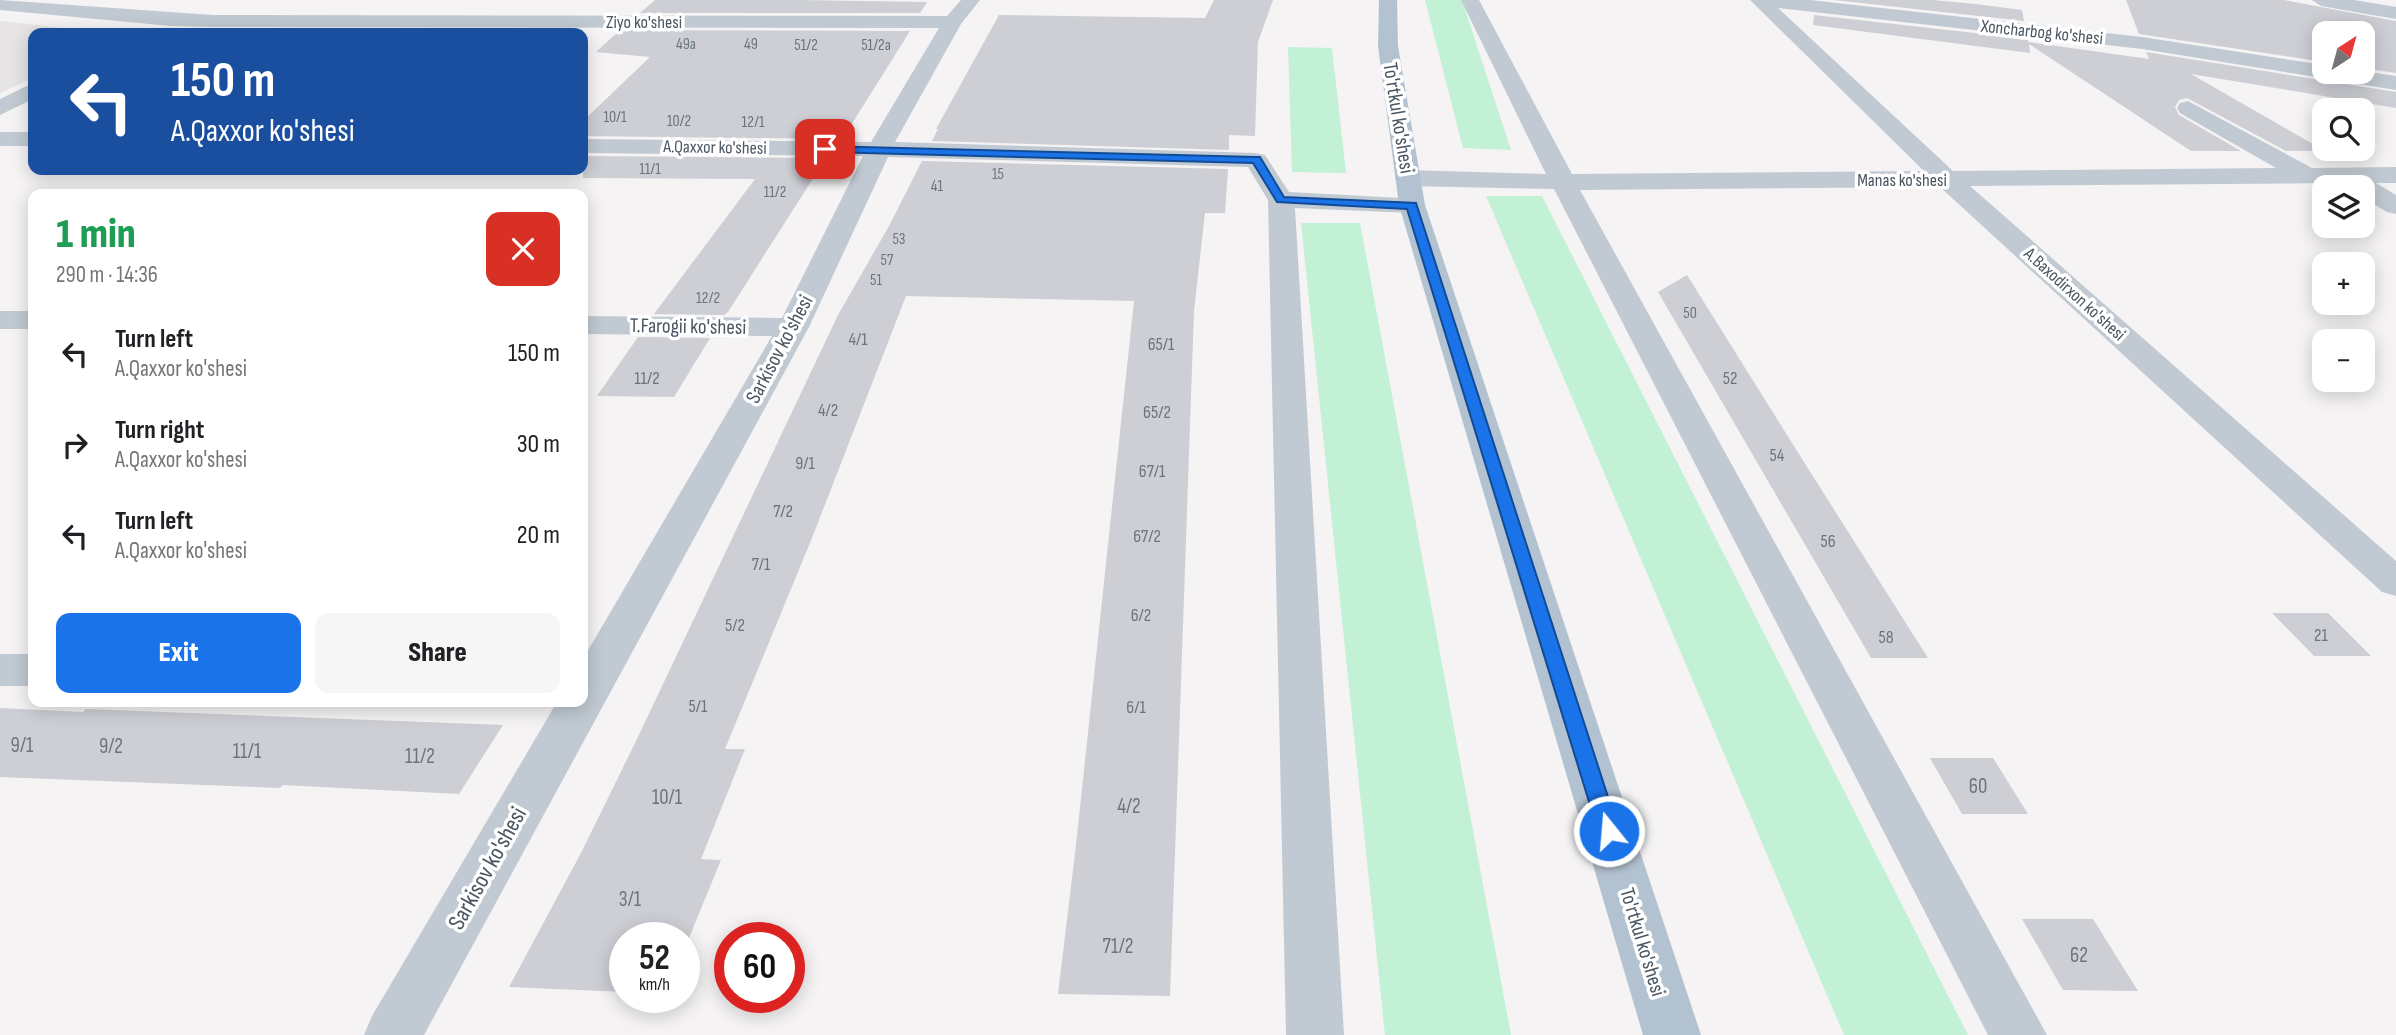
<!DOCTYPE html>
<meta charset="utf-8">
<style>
:root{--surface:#fff;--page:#f6f6f6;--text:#202124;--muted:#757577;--accent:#1a73e8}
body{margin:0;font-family:"Sofia Sans Condensed",sans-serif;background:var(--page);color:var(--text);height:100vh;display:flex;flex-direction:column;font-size:26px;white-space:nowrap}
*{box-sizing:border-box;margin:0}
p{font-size:23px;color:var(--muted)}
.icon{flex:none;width:38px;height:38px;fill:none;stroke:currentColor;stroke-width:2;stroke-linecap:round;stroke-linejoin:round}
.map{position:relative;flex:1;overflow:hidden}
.sheet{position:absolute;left:28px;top:189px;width:560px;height:518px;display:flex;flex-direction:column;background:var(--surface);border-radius:14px;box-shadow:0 4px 18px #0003}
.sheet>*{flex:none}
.guide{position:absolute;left:28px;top:28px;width:560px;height:147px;border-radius:14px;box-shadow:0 4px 18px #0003;background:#1a4fa0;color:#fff;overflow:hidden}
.needle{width:46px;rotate:36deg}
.controls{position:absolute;left:2312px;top:21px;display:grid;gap:14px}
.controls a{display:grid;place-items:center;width:63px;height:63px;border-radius:14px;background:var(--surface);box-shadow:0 4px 18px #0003;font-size:35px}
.speed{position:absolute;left:609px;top:922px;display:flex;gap:14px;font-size:35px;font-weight:700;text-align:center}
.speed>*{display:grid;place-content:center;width:91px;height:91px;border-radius:50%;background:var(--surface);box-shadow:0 4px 18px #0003;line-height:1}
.speed small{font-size:18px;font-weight:400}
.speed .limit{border:10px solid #d22;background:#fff;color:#111}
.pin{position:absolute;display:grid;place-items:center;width:60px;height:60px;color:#fff;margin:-30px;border-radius:14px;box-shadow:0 4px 10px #0006}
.me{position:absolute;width:77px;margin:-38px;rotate:343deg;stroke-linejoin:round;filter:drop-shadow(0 0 5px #0008)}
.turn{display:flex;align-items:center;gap:24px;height:147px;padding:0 28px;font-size:32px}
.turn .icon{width:91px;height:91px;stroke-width:2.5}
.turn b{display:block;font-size:49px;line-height:60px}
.round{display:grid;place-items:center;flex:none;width:74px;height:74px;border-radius:14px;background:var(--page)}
.overview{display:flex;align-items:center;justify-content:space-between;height:119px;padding:0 28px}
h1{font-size:42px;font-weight:800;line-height:52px;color:#1e9e55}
.primary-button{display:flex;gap:14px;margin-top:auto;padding:14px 28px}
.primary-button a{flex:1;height:80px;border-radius:14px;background:var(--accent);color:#fff;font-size:28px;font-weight:800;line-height:80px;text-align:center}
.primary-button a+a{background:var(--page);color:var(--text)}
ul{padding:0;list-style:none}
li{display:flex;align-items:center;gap:21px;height:91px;padding:0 28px}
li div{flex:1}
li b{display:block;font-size:26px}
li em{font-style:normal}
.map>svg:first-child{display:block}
.education{fill:#e6e4e5}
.green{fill:#c3f1d5}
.building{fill:#cdcfd5}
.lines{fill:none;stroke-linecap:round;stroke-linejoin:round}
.minor{fill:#c1cad2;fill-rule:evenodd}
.major{fill:#b3c2d1;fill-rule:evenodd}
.route{fill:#1a73e8;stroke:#114b97;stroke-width:2}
.labels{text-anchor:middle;stroke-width:7;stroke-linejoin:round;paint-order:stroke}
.far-number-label{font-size:16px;fill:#6b747e}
.far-street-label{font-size:18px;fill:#4a5661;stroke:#fff}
.number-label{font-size:18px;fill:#6b747e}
.street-label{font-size:21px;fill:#4a5661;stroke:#fff}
.near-number-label{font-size:21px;fill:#6b747e}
.near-street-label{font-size:24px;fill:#4a5661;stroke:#fff}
</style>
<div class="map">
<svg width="2396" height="1035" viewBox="0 0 2396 1035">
<rect width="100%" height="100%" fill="#f5f3f3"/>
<path class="education" d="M 0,21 L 110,33 L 33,33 L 33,78 L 0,93 Z"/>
<g class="green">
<path d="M 1425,0 L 1462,0 L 1511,150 L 1463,148 Z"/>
<path d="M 1288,47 L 1332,48 L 1346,173 L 1292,172 Z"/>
<path d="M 1486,196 L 1542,196 L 1968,1035 L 1844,1035 Z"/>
<path d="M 1301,223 L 1360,223 L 1511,1035 L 1385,1035 Z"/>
</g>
<g class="building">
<path d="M 655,0 L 800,0 L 927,2 L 920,13 L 640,13 Z"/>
<path d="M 1214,0 L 1273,0 L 1258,42 L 1255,136 L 1229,135 L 1229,150 L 932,141 L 938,129 L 936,129 L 999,15 L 1205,18 Z"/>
<path d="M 1834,0 L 1932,0 L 1976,4 L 2022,10 L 2024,21 Z"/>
<path d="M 2126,0 L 2284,0 L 2396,21 L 2396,73 L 2362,68 L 2362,33 L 2324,33 L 2324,62 L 2139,34 Z"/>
<path d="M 1814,15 L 2028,39 L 2028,42 L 2149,59 L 2146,52 L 2396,92 L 2396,108 L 2191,74 L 2325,151 L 2286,151 L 2187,98 L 2179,100 L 2175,107 L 2179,115 L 2241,151 L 2191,151 L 2029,44 L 2030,53 L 1813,25 Z"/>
<path d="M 620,30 L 910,31 L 848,130 L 844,130 L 838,139 L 583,136 L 583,121 L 650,57 L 596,52 Z"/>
<path d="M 583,156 L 826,158 L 728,312 L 724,315 L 654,314 L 755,179 L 583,178 Z"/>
<path d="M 922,161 L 1228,169 L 1225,213 L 1205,213 L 1194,311 L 1170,996 L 1058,994 L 1076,845 L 1134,301 L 906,296 L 812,538 L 725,749 L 745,749 L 701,859 L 721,860 L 684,950 L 684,938 L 625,938 L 625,992 L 509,987 L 581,853 L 637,739 L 838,315 L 889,226 Z"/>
<path d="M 1687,275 L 1809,470 L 1928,658 L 1871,658 L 1658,292 Z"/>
<path d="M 638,337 L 710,338 L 674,397 L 597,396 Z"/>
<path d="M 2272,613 L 2328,613 L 2371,656 L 2314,656 Z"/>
<path d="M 0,708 L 83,712 L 86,709 L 503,725 L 459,794 L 283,785 L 280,788 L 0,777 Z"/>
<path d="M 1930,758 L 1993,758 L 2028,814 L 1962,814 Z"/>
<path d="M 2022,919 L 2093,919 L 2138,991 L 2063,990 Z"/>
</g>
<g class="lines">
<g class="minor">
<path d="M 0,0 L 213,15 L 947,16 L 961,0 L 980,0 L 961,24 L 895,142 L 1256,153 L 1265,155 L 1289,192 L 1421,199 L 1425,205 L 1421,211 L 1412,213 L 1295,208 L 1344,1035 L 1286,1035 L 1268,200 L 1248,167 L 888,157 L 809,327 L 424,1035 L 364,1035 L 372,1016 L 557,702 L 583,702 L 583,659 L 772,336 L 583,334 L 583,316 L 782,318 L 863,156 L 583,153 L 583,139 L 871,142 L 939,28 L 213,27 L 171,26 L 0,10 Z"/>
<path d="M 1461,0 L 1479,0 L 1572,174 L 1924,171 L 1750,0 L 1810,0 L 2142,37 L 2324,65 L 2324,72 L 2362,71 L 2396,76 L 2396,90 L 2142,49 L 1778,8 L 1953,171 L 2276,168 L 2180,113 L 2177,108 L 2180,103 L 2188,101 L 2312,168 L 2396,167 L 2396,183 L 2376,183 L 2396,195 L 2396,214 L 2387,212 L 2362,197 L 2362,187 L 2346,187 L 2339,183 L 1970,186 L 2396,561 L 2396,596 L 2382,592 L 1940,187 L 1580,190 L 2047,1035 L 1988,1035 L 1554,189 L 1408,186 L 1399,183 L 1395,178 L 1399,173 L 1408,170 L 1546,174 Z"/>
<path d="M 2312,0 L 2354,0 L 2396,7 L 2396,19 L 2321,6 Z"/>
<path d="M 33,83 L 33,99 L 0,115 L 0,99 Z"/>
<rect x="0" y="132" width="33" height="14"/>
<rect x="0" y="311" width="33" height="18"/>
<rect x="0" y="654" width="33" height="32"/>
</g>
<path class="major" d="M 1379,0 L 1397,0 L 1398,46 L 1425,205 L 1701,1035 L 1643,1035 L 1399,205 L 1378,46 Z"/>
</g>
<path class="route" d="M 822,146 L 1256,157 L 1260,157 L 1284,197 L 1416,203 L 1619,831 L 1616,837 L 1609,840 L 1601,837 L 1598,831 L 1407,209 L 1277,202 L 1253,163 L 825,152 L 820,149 Z"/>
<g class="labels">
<g class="far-number-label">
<text x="686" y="49">49a</text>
<text x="751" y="49">49</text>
<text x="806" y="50">51/2</text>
<text x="876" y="50">51/2a</text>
<text x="615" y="122">10/1</text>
<text x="679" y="126">10/2</text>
<text x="753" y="127">12/1</text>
<text x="650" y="174">11/1</text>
<text x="998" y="179">15</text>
<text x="937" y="191">41</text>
<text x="775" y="197">11/2</text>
<text x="899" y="244">53</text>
<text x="887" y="265">57</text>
<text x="876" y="285">51</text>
<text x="708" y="303">12/2</text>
<text x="1690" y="318">50</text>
</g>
<g class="far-street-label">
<text x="644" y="28">Ziyo ko'shesi</text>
<text transform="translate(2042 32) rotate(6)" y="6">Xoncharbog ko'shesi</text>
<text transform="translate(715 147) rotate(1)" y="6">A.Qaxxor ko'shesi</text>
<text x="1902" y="186">Manas ko'shesi</text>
<text transform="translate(2075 294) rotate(42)" y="6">A.Baxodirxon ko'shesi</text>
</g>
<g class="number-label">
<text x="858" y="345">4/1</text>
<text x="1161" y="350">65/1</text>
<text x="647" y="384">11/2</text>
<text x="1730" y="384">52</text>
<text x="828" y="416">4/2</text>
<text x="1157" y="418">65/2</text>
<text x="1777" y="461">54</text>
<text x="805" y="469">9/1</text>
<text x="1152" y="477">67/1</text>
<text x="783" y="517">7/2</text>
<text x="1147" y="542">67/2</text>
<text x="1828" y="547">56</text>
<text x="761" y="570">7/1</text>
<text x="1141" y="621">6/2</text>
<text x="735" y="631">5/2</text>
<text x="2321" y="641">21</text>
<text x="1886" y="643">58</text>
<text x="698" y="712">5/1</text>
<text x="1136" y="713">6/1</text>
</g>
<g class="street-label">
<text transform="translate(1399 118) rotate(81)" y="7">To'rtkul ko'shesi</text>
<text transform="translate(688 326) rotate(1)" y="7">T.Farogii ko'shesi</text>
<text transform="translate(779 349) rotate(-62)" y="7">Sarkisov ko'shesi</text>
<text transform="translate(1643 942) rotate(73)" y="7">To'rtkul ko'shesi</text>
</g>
<g class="near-number-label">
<text x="22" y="752">9/1</text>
<text x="111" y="753">9/2</text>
<text x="247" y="758">11/1</text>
<text x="420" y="763">11/2</text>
<text x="1978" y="793">60</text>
<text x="667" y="804">10/1</text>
<text x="1129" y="813">4/2</text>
<text x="630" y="906">3/1</text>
<text x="1118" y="953">71/2</text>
<text x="2079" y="962">62</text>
</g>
<g class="near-street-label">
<text transform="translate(487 868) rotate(-61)" y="8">Sarkisov ko'shesi</text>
</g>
</g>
</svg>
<div class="controls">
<a><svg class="needle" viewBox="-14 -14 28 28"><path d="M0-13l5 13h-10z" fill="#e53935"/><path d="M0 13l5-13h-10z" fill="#757577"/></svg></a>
<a><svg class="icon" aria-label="search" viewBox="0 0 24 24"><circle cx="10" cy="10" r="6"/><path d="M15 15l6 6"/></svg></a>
<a><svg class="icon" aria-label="layers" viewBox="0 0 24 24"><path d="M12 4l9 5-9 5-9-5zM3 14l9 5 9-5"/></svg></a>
<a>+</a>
<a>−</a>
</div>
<div class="speed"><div>52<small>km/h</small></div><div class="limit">60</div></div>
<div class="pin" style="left:825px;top:149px;background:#d93025"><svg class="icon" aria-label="arrive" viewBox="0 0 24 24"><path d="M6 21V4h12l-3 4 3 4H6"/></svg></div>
<svg class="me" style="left:1609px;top:831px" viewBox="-20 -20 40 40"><circle r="17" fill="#1a73e8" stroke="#fff" stroke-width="3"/><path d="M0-11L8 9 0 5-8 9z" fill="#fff"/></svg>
<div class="guide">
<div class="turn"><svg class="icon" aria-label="left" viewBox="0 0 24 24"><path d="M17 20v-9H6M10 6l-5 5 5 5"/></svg><div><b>150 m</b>A.Qaxxor ko'shesi</div></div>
</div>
<section class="sheet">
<div class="overview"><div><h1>1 min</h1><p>290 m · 14:36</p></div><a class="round" style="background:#d93025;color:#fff"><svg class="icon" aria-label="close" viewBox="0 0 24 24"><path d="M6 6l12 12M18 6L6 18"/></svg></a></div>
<ul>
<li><svg class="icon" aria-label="left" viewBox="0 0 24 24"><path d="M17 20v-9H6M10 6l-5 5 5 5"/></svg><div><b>Turn left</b><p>A.Qaxxor ko'shesi</p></div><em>150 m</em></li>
<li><svg class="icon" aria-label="right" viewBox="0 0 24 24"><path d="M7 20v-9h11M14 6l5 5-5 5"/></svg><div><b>Turn right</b><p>A.Qaxxor ko'shesi</p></div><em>30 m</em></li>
<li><svg class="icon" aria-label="left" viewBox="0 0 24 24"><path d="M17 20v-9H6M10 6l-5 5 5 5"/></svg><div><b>Turn left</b><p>A.Qaxxor ko'shesi</p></div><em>20 m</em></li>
</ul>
<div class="primary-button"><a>Exit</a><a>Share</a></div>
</section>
</div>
